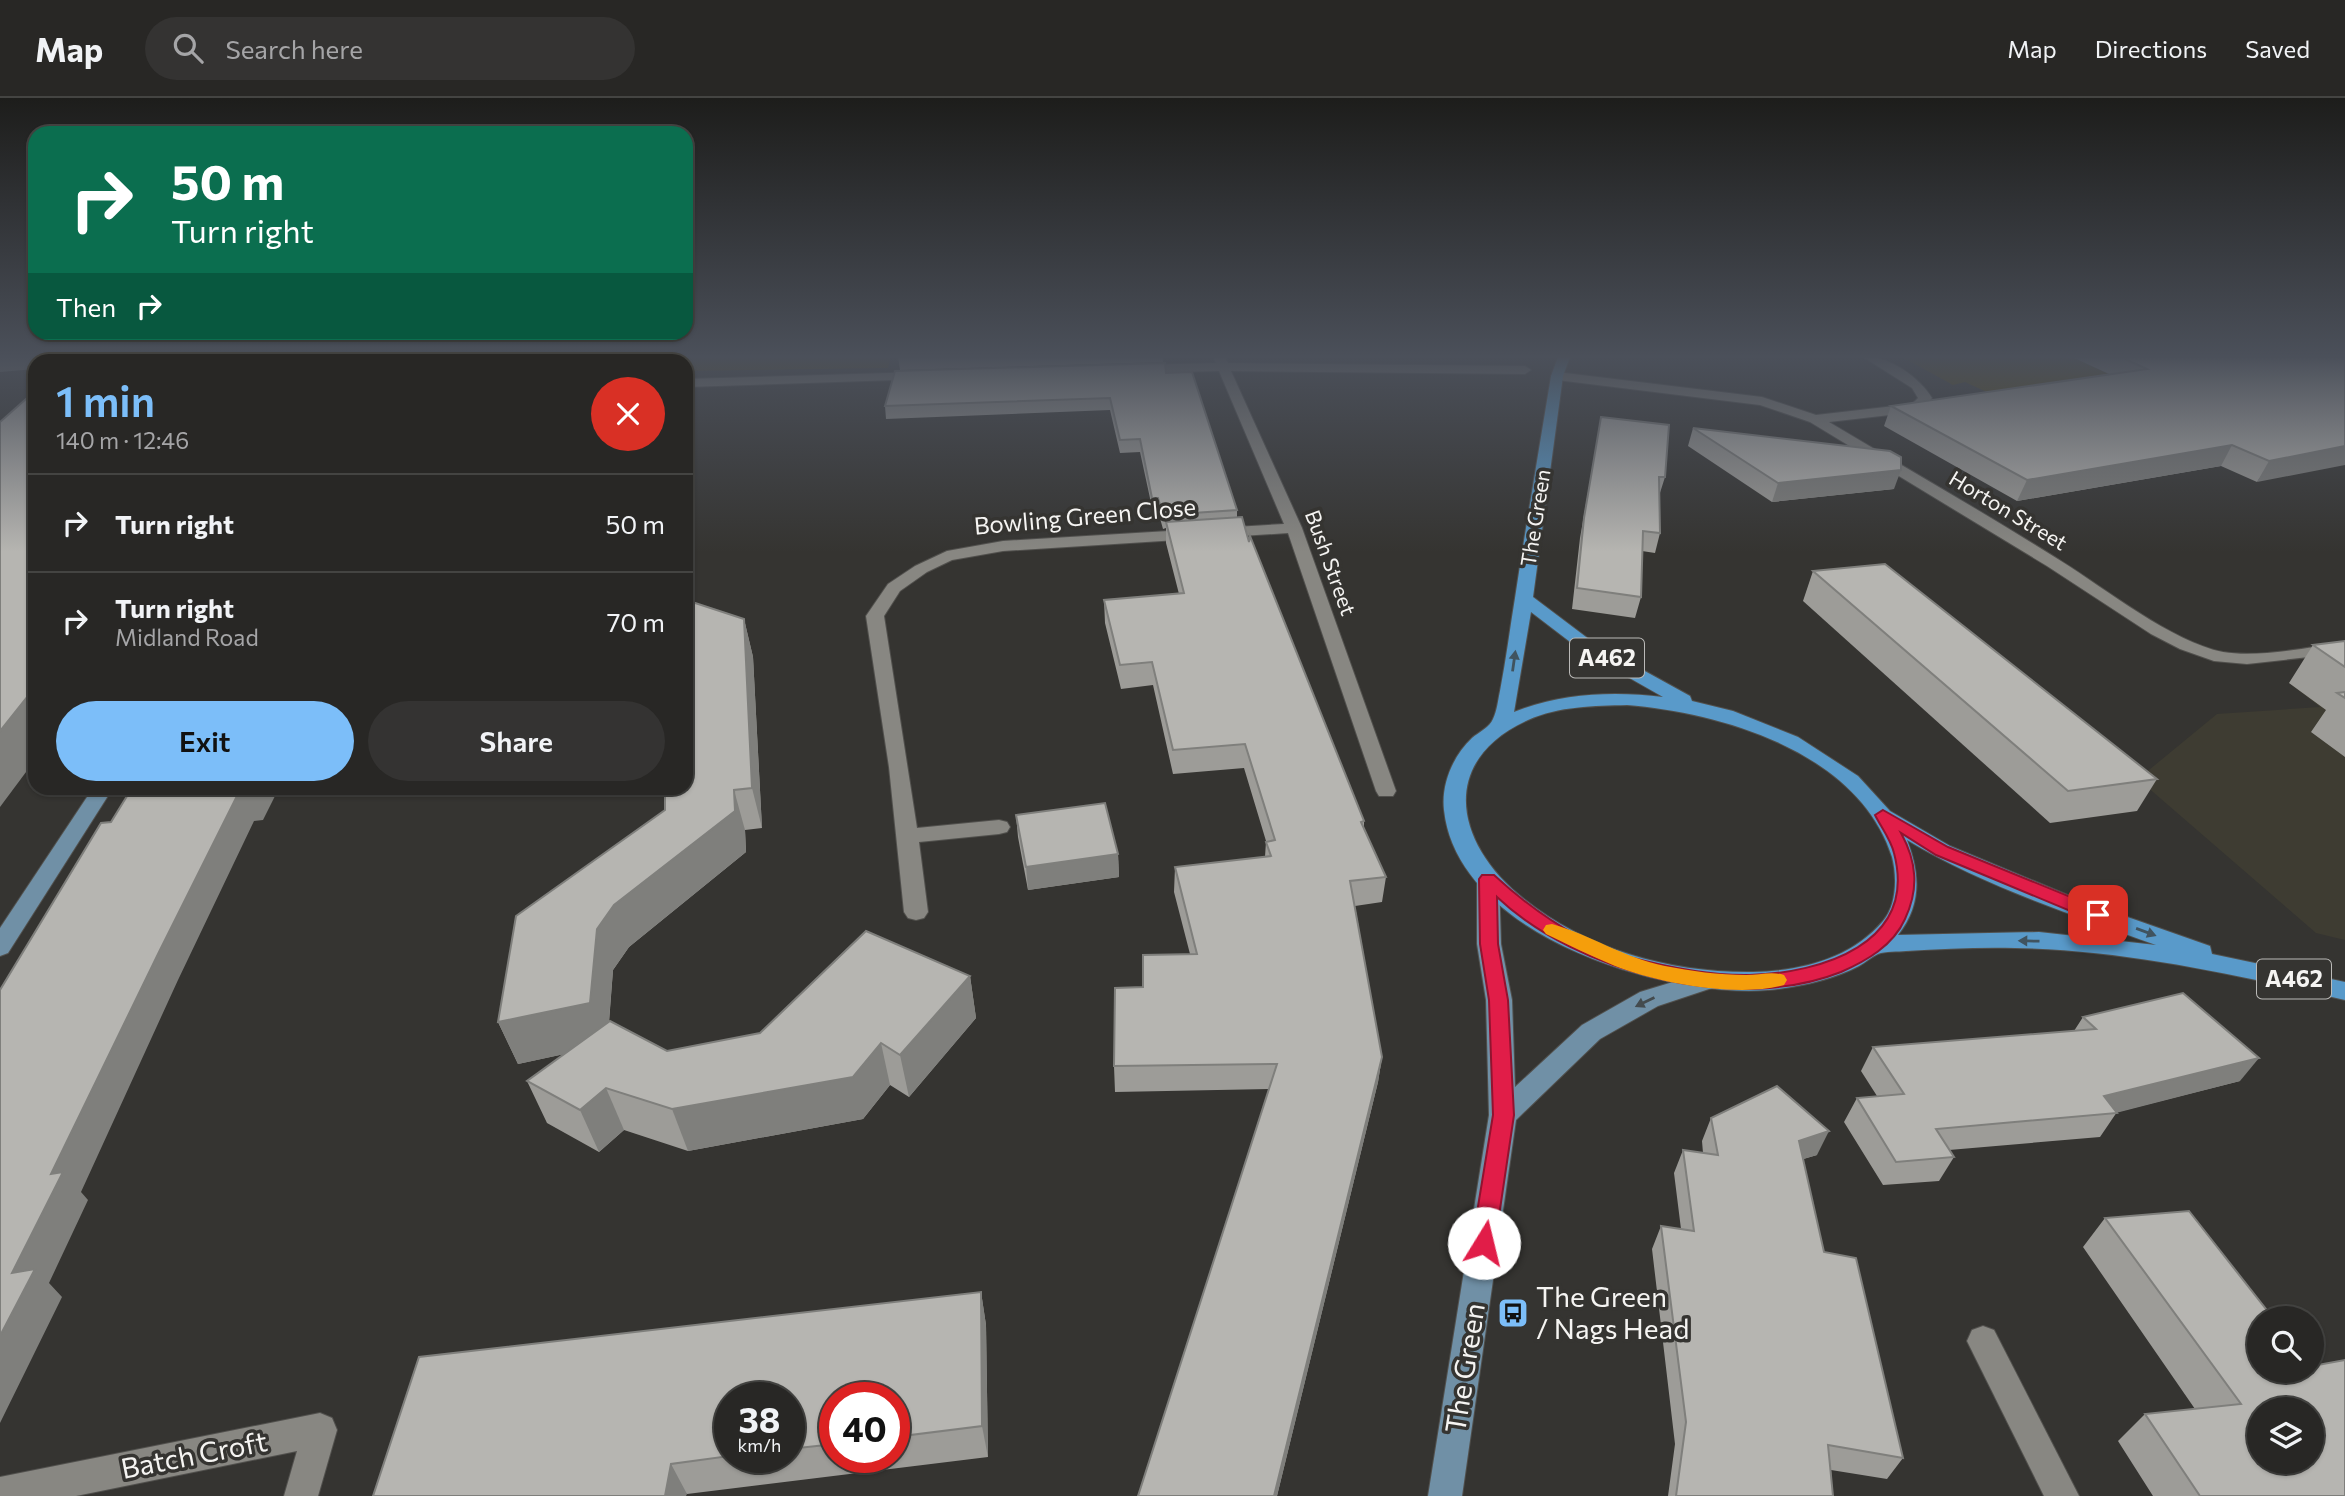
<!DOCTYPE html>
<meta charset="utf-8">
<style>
:root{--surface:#282725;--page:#343332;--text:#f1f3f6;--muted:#a5a5a7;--line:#444442;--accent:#7cbef9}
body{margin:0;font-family:Commissioner,sans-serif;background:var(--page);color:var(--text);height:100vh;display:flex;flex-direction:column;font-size:26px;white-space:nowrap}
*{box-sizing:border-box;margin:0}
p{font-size:23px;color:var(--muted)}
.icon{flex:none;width:38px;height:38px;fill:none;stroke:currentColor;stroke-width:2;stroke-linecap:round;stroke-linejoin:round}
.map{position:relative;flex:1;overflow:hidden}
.sheet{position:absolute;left:28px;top:256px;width:665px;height:441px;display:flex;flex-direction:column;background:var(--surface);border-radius:21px;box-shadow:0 2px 5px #0004,0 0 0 2px var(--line)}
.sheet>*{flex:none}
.top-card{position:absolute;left:28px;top:28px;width:665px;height:214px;border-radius:21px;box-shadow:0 2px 5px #0004,0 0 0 2px var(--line);background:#0b6e4f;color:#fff;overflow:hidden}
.fabs{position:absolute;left:2247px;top:1208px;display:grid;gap:14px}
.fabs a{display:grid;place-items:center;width:77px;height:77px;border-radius:50%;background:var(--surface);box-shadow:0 2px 5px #0004,0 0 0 2px var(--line);font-size:35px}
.speed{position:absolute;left:714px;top:1284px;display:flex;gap:14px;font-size:35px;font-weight:700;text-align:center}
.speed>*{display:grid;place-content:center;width:91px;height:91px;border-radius:50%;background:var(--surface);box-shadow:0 2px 5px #0004,0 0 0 2px var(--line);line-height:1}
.speed small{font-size:18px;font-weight:400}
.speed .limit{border:10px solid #d22;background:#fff;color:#111}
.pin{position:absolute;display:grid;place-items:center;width:60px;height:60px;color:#fff;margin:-30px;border-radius:14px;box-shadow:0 4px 10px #0006}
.me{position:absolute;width:77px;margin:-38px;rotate:9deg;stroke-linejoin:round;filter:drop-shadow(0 0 5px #0008)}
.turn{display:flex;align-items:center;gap:24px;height:147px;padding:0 28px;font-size:32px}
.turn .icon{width:91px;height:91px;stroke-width:2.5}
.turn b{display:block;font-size:49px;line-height:60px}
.then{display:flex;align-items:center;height:66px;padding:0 28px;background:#0003;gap:14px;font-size:26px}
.round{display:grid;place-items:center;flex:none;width:74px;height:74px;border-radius:37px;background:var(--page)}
.head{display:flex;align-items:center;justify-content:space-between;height:119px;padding:0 28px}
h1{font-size:42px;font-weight:600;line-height:52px;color:var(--accent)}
.button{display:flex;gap:14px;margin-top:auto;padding:14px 28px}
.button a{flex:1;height:80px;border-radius:42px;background:var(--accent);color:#111;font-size:28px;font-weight:600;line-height:80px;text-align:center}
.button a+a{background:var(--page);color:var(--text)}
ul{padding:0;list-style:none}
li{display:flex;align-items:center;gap:21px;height:98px;padding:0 28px;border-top:2px solid var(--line)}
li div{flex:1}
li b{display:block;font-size:26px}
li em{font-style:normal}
header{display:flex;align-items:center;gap:42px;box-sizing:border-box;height:98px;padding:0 35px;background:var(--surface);border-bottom:2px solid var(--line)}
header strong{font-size:33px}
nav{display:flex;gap:38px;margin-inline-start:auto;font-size:24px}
.search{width:490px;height:63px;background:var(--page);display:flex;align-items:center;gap:18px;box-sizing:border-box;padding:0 24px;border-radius:38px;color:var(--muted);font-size:26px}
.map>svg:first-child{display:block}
.built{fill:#3e3c32}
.green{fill:#544507}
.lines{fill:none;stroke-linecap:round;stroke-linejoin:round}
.street-casing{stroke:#51504d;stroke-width:2}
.secondary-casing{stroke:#51504d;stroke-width:2}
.primary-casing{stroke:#51504d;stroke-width:2}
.street{fill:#888782;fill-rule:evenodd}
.secondary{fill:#7090a6;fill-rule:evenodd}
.primary{fill:#599aca;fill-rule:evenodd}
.wall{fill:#9d9c98;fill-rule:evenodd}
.shaded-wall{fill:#7f7f7c}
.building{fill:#b6b5b1;stroke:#7f7f7c;stroke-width:2;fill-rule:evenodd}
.oneway{fill:#40535f}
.oneway2{fill:#444b4e}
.route{fill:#e11d48;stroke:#92132f;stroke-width:2}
.slow{fill:#f59e0b}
.labels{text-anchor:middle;stroke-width:7;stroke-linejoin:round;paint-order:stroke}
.far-street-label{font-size:21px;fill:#f5f4f2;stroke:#353431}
.shield{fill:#353431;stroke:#bbbab8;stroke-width:2}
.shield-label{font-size:23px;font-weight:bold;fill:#f5f4f2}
.street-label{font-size:24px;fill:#f5f4f2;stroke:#353431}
.near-poi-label{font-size:28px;fill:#f5f4f2;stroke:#353431;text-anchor:start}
.near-street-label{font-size:28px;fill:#f5f4f2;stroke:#353431}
</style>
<header>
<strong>Map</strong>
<div class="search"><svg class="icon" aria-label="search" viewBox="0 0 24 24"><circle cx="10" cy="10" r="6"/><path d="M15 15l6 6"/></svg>Search here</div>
<nav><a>Map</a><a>Directions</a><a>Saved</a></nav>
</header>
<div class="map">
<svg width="2345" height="1398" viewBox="0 0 2345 1398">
<rect width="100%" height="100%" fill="#353431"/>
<path class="built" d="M 2345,576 L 2345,842 L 2316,835 L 2138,681 L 2217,616 L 2320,609 L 2289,585 Z"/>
<g class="green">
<path d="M 418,259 L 891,259 L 888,270 L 686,273 L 686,262 L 415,262 Z"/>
<path d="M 1902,259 L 2073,259 L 2196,318 L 2085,339 L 1965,284 L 1953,287 Z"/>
</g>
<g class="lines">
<g class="street-casing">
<g id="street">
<path d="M 1213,259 L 1225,259 L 1228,265 L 1525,268 L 1531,272 L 1525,276 L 1231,273 L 1302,430 L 1396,693 L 1393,698 L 1379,698 L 1376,693 L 1288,435 L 1003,453 L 952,462 L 927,474 L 900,493 L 884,518 L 917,730 L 999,722 L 1007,724 L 1010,729 L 1007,734 L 999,736 L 919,744 L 928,814 L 924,820 L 916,822 L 908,820 L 904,814 L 889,669 L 866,518 L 888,486 L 915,468 L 947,453 L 1003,443 L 1284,426 L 1219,273 L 1136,275 L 1130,271 L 1136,267 L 1216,265 Z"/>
<path d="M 1863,259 C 1888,257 1919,279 1932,300 L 1921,313 L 1916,314 L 1829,324 C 1906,370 1985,415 2061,463 C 2106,491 2172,544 2223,554 C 2259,560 2308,549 2345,545 L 2345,555 L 2247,566 L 2214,563 L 2180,551 L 2151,536 L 2047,468 L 1810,324 L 1760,307 L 1557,282 L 1551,278 L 1557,274 L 1762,299 L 1816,317 L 1912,306 L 1918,300 L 1912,290 Z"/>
<path d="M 922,274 L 926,275 L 926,281 L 686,289 L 686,281 Z"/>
<path d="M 1983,1228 L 1994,1232 L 2079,1398 L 2044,1398 L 1967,1243 L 1972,1232 Z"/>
<path d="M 320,1315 L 332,1320 L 337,1332 L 318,1398 L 284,1398 L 297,1353 L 76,1398 L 0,1398 L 0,1379 Z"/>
</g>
</g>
<g class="secondary-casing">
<g id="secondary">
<path d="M 373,259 L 386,259 L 383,262 L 371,262 Z"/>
<path d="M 93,690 L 113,690 L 8,855 L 0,858 L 0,830 Z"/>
<path d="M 1488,773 L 1496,776 L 1499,781 L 1501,846 L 1512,902 L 1515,989 L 1582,927 L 1640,894 L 1709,873 L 1718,876 L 1721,882 L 1718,888 L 1658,908 L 1600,941 L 1516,1022 L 1462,1398 L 1428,1398 L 1489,1017 L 1486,902 L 1477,846 L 1477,781 L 1480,776 Z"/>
</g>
</g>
<g class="primary-casing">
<path id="primary" d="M 1558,259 L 1570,259 L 1563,278 L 1533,499 L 1594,545 L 1690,598 L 1692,603 L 1733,613 L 1798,639 L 1858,678 L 1890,713 L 1950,748 L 2082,803 L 2210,848 L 2212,856 L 2345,884 L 2345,902 C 2237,877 2126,852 2015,850 C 1979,849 1943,851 1906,853 C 1898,854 1885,853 1878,856 C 1871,859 1865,865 1859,868 C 1832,882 1799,889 1768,892 C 1663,900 1457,837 1444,712 C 1441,686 1453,658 1472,640 C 1479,634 1490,629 1493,621 C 1497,613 1498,602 1500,593 C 1506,562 1510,530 1515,500 C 1526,427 1539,352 1551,278 ZM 1531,514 L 1582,553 L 1663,599 C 1614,593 1561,595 1514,614 ZM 1627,607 C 1724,615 1859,655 1892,759 C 1897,778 1897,807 1883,823 C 1851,861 1800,873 1753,874 C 1671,875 1588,852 1524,801 C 1455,747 1437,663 1528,622 C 1559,608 1594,608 1627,607 ZM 1907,742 C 1981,787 2075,818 2156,847 L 2039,834 L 1898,837 C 1922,807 1920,775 1907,742 Z"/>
</g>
<use href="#street" class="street"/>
<use href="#secondary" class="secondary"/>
<use href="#primary" class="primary"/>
</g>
<g class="wall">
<path d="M 898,259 L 1163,259 L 1163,264 L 900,272 Z"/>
<path d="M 2072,259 L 2345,259 L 2257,384 L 2221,368 L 2017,403 L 1884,328 L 1891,308 L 2109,276 Z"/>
<path d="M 1166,275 L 1237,412 L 1237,420 L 1249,444 L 1364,723 L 1364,730 L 1386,779 L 1382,804 L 1355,808 L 1382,959 L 1378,984 L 1277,1398 L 1138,1398 L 1269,991 L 1115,994 L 1114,968 L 1143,889 L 1190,856 L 1174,794 L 1175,769 L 1265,759 L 1266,743 L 1244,670 L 1173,676 L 1153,587 L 1121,591 L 1105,525 L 1104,502 L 1179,496 L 1166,445 L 1166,430 L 1163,431 L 1158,413 L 1153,414 L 1140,354 L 1120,355 L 1110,312 L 886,321 L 885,308 Z"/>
<path d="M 1601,319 L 1665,379 L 1659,398 L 1660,435 L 1655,455 L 1642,453 L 1641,499 L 1635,520 L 1572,511 L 1580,440 Z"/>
<path d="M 1693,330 L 1894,391 L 1772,404 L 1688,348 Z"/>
<path d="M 1813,473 L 2157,681 L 2137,713 L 2050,725 L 1803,503 Z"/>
<path d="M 744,521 L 753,559 L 762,730 L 745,732 L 746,754 L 629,849 L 613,872 L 609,925 L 667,953 L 760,935 L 970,878 L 976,920 L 909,999 L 890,987 L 863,1021 L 688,1053 L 624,1032 L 599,1054 L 547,1025 L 527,983 L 564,956 L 518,966 L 498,924 L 665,712 Z"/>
<path d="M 2345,543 L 2345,659 L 2311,634 L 2326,612 L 2289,585 L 2313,547 Z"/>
<path d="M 1016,717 L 1118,756 L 1119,779 L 1028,792 L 1018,739 Z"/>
<path d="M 2083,919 L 2240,983 L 2117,1014 L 2100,1039 L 1949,1052 L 1954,1059 L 1939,1083 L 1883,1087 L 1844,1024 L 1857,1000 L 1877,998 L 1861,973 L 1873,949 L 2074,933 Z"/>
<path d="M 1711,1020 L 1817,1057 L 1803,1061 L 1824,1154 L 1903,1360 L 1887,1381 L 1831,1372 L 1833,1398 L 1668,1398 L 1675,1346 L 1652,1151 L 1661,1128 L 1681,1131 L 1674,1075 L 1683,1052 L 1703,1055 L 1702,1043 Z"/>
<path d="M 2105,1120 L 2345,1398 L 2153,1398 L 2118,1343 L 2145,1316 L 2195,1311 L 2083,1149 Z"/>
<path d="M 981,1194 L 986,1227 L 988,1359 L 687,1396 L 419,1259 ZM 730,1300 L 789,1300 L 789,1360 L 730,1360 ZM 835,1300 L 894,1300 L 894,1360 L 835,1360 Z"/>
</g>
<g class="shaded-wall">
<path d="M 0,259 L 113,259 L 115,262 L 35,262 L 35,271 L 0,274 Z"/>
<path d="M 276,259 L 311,259 L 308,262 L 273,262 Z"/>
<path d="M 2232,347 L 2221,368 L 2017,403 L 2027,382 Z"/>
<path d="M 2345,348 L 2345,367 L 2257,384 L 2269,363 Z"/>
<path d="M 1901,372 L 1894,391 L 1772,404 L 1778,385 Z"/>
<path d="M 744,521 L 753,559 L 762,730 L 752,690 Z"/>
<path d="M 35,589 L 35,662 L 0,709 L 0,633 Z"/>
<path d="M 250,690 L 279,690 L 263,722 L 254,723 L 178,882 L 81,1094 L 88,1102 L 49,1185 L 62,1199 L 0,1325 L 0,1238 L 12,1175 L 51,1076 L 159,854 L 238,696 Z"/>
<path d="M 734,692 L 745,732 L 746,754 L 629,849 L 613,872 L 607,947 L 518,966 L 498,924 L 597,831 L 614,807 Z"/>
<path d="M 1118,756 L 1119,779 L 1028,792 L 1026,769 Z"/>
<path d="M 970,878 L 976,920 L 909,999 L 900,957 Z"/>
<path d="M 881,945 L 890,987 L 863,1021 L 688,1053 L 672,1011 Z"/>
<path d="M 1382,959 L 1378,984 L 1277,1398 L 1274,1398 Z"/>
<path d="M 2259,960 L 2240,983 L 2112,1016 L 2104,998 Z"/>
<path d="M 606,990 L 624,1032 L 599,1054 L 580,1012 Z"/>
<path d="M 1829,1033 L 1817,1057 L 1787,1066 L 1799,1043 Z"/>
<path d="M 981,1194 L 986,1227 L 988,1359 L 982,1328 Z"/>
<path d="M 671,1366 L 687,1396 L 686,1398 L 665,1398 Z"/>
</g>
<g class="building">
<path d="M 75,259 L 276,259 L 273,262 L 70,262 Z"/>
<path d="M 2121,259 L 2345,259 L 2345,348 L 2269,363 L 2232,347 L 2027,382 L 1891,308 L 2147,271 Z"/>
<path d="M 1165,265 L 1166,275 L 1192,274 L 1237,412 L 1163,417 L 1158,400 L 1152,400 L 1140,341 L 1120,342 L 1110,300 L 885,308 L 895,273 Z"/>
<path d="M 35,293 L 35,589 L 0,633 L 0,324 Z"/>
<path d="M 1601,319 L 1669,327 L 1665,379 L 1659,379 L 1660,435 L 1643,433 L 1641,499 L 1577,490 L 1584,420 Z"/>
<path d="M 1693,330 L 1890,353 L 1901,359 L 1901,372 L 1778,385 Z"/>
<path d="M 1242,419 L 1249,444 L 1250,438 L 1364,723 L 1361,724 L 1386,779 L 1350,783 L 1382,959 L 1274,1398 L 1138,1398 L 1277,966 L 1114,968 L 1115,890 L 1143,889 L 1143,857 L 1197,856 L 1175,769 L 1271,758 L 1266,744 L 1275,742 L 1245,646 L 1173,652 L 1152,564 L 1120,567 L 1104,502 L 1184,495 L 1166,424 Z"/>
<path d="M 1885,466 L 2157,681 L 2068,693 L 1813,473 Z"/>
<path d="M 686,502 L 744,521 L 752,690 L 734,692 L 735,713 L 614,807 L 597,831 L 590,905 L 498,924 L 516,818 L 665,712 L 665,690 L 686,690 Z"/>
<path d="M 2345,543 L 2345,569 L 2313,547 Z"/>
<path d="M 2345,594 L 2345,600 L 2337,595 Z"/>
<path d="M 132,690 L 250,690 L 248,695 L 238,696 L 159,854 L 51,1076 L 63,1074 L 12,1175 L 35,1171 L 0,1238 L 0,892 L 101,725 L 111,724 Z"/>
<path d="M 1105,705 L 1118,756 L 1026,769 L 1016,717 Z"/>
<path d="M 866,833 L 970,878 L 900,957 L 881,945 L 853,979 L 672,1011 L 606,990 L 580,1012 L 527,983 L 610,923 L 667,953 L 760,935 Z"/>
<path d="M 2183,895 L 2259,960 L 2104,998 L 2117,1015 L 1936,1031 L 1954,1059 L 1896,1064 L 1857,1000 L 1904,996 L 1873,949 L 2096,931 L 2083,919 Z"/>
<path d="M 1777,988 L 1829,1033 L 1799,1043 L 1824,1154 L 1856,1160 L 1903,1360 L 1828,1347 L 1833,1398 L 1676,1398 L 1686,1324 L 1661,1128 L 1694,1133 L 1683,1052 L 1718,1057 L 1711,1020 Z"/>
<path d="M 2189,1113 L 2273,1220 L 2259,1220 L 2259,1272 L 2312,1272 L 2312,1268 L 2345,1262 L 2345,1398 L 2200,1398 L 2145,1316 L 2241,1306 L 2105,1120 ZM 2259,1311 L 2312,1311 L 2312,1363 L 2259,1363 Z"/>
<path d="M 981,1194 L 982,1328 L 894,1339 L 894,1300 L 835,1300 L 835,1346 L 789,1351 L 789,1300 L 730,1300 L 730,1358 L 671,1366 L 665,1398 L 373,1398 L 419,1259 Z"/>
</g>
<defs><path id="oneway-solid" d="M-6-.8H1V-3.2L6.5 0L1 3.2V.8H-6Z" transform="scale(1.75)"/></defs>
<g class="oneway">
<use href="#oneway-solid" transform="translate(1514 563) rotate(-82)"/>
<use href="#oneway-solid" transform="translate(2146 834) rotate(20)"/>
<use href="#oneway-solid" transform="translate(2029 843) rotate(-179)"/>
</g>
<use class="oneway2" href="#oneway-solid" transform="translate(1645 904) rotate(154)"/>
<linearGradient id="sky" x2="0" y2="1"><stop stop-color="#1d1d1b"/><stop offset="0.57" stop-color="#4b505a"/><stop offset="1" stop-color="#4b505a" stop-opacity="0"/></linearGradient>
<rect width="2345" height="454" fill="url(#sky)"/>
<path class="route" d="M 1883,712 L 1948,749 L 2105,813 L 2107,817 L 2105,822 L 2092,822 L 1936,757 L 1901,735 C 1917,764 1919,791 1905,821 C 1893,848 1866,863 1841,874 C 1736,916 1577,875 1497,799 L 1498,846 L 1508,902 L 1514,1017 L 1495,1145 L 1492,1152 L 1484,1155 L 1476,1152 L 1472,1145 L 1493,1017 L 1489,902 L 1480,846 L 1479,781 L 1482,777 L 1494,777 C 1533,813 1577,844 1629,859 C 1667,869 1710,878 1750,877 C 1821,875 1918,846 1894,755 C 1891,742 1881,729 1875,717 Z"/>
<path class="slow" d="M 1552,826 C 1591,837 1624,860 1665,868 C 1691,873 1719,877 1746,877 C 1759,877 1772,873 1784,877 L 1787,882 L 1784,887 C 1740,900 1657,885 1615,868 C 1591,858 1569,847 1546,836 L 1543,832 L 1546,827 Z"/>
<defs>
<g id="bus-square" transform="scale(1.575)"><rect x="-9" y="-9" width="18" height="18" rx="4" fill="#7cbef9" stroke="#353431"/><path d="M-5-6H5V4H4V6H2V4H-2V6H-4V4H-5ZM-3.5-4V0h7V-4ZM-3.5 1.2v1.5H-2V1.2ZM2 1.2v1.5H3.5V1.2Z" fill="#111"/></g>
</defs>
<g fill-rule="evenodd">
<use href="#bus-square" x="1513" y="1215"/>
</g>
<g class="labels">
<g class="far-street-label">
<text transform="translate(2008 413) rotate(31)" y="7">Horton Street</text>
<text transform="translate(1536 420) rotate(-81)" y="7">The Green</text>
<text transform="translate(1330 465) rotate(70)" y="7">Bush Street</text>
</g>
<g class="shield">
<rect x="1570" y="540.5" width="74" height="39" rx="5"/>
<rect x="2257" y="861.5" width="74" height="39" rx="5"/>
</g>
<g class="shield-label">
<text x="1607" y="568">A462</text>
<text x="2294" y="889">A462</text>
</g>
<g class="street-label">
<text transform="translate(1085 419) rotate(-5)" y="8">Bowling Green Close</text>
</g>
<g class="near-poi-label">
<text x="1536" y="1209">The Green<tspan x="1536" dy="32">/ Nags Head</tspan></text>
</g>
<g class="near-street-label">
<text transform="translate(1465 1270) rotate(-81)" y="10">The Green</text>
<text transform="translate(194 1357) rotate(-11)" y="10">Batch Croft</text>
</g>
</g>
</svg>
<div class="fabs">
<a><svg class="icon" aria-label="search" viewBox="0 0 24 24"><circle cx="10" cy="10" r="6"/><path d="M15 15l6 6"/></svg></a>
<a><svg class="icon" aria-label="layers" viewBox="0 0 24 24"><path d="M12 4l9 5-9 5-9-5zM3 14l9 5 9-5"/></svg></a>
</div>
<div class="speed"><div>38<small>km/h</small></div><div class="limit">40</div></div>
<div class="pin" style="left:2098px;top:817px;background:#d93025"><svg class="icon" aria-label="arrive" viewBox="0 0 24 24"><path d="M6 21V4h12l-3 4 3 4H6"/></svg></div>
<svg class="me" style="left:1484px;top:1145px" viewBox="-20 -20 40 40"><circle r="19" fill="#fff"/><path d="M0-13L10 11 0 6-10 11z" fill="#e11d48"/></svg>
<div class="top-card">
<div class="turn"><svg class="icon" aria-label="right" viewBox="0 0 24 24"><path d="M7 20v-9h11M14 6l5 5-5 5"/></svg><div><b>50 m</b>Turn right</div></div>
<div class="then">Then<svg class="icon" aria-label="right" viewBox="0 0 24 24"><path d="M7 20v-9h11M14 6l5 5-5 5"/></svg></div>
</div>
<section class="sheet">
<div class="head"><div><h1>1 min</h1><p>140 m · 12:46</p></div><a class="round" style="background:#d93025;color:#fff"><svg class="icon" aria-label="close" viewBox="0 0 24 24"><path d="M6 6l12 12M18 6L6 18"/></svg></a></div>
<ul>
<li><svg class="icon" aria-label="right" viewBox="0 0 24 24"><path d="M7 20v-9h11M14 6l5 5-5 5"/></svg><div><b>Turn right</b></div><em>50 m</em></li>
<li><svg class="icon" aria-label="right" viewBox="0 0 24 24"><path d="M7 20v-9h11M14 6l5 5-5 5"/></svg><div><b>Turn right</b><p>Midland Road</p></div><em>70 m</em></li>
</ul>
<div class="button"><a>Exit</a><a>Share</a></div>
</section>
</div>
